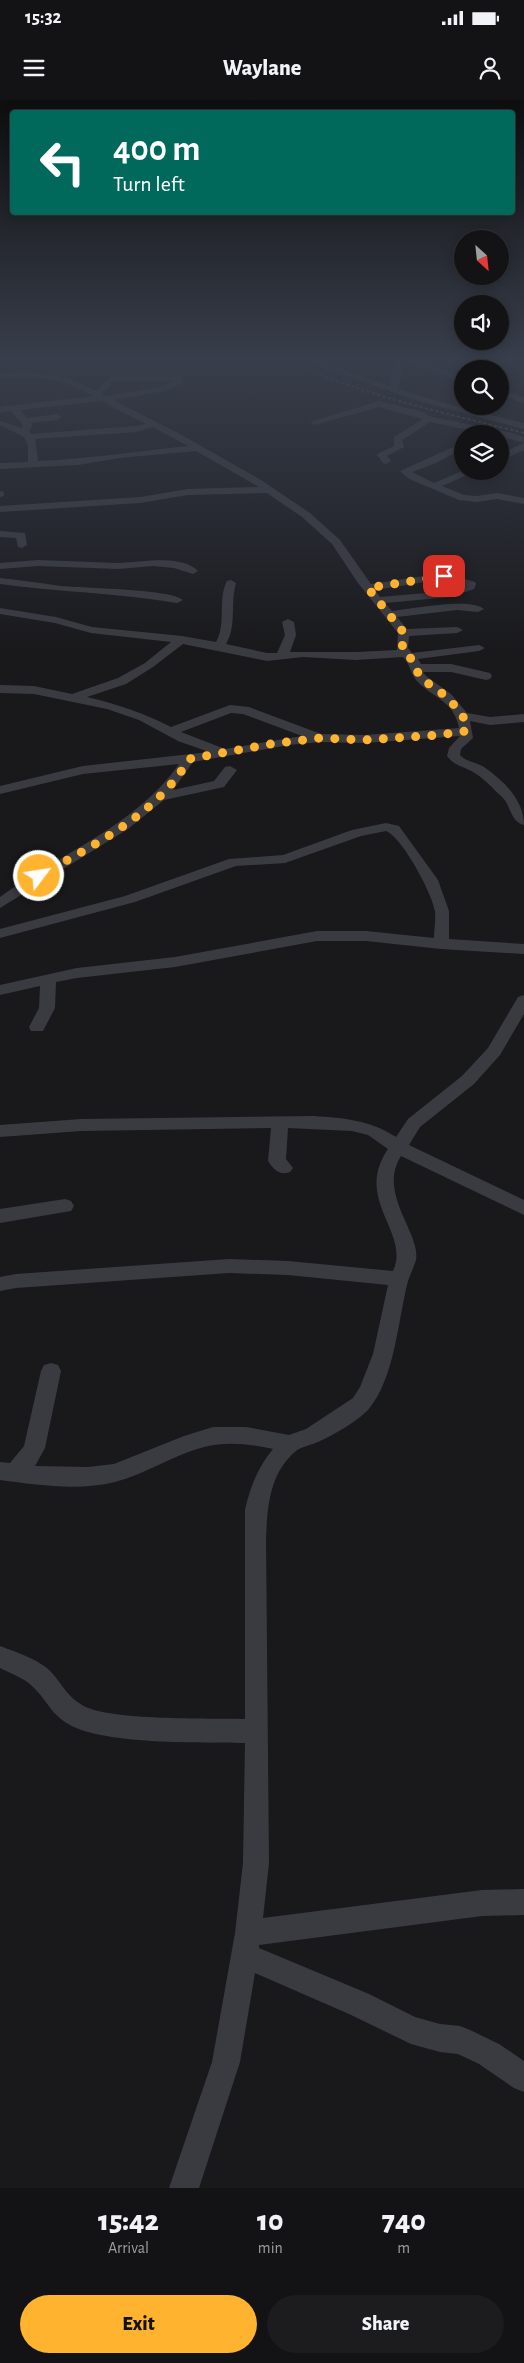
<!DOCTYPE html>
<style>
:root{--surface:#131315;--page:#1c1c1e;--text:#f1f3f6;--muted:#9d9ea0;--line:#323234;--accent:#ffb32e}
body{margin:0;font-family:"Alegreya Sans",sans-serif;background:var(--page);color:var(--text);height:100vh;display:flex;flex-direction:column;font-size:19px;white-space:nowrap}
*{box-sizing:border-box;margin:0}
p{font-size:16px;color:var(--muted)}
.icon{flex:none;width:28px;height:28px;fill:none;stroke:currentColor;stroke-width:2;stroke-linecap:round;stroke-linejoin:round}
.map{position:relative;height:2088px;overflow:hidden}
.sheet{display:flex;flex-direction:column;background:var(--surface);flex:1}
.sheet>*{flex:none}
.hud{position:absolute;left:10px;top:10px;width:505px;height:105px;border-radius:5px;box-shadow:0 2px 12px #0003,0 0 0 1px var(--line);background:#00695c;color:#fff;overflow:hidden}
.needle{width:32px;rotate:153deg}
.buttons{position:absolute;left:454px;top:130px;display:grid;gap:10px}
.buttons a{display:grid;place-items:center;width:55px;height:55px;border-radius:50%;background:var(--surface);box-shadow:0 2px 12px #0003,0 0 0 1px var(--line);font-size:25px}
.pin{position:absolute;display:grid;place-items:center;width:42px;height:42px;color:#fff;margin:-21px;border-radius:10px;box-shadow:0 2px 8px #0006}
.me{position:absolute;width:55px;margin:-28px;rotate:59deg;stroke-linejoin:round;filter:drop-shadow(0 0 4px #0008)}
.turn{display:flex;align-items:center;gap:18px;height:105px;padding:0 20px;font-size:22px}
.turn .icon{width:65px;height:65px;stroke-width:2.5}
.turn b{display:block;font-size:35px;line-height:42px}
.eta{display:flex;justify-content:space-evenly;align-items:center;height:85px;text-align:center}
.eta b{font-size:30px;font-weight:800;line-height:35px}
.button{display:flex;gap:10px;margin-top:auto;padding:10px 20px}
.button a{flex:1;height:58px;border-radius:30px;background:var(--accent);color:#111;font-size:20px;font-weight:800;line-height:58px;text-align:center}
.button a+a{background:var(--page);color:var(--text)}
.status{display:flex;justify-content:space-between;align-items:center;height:35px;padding:0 25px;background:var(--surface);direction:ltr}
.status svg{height:14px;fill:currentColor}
header{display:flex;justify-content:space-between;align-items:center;height:65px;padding:0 20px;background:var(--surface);font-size:22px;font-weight:800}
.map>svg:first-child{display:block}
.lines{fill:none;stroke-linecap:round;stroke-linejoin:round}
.minor{fill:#3a3b41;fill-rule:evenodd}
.rail{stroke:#4d4f57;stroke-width:2;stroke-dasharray:3 2.5;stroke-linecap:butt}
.route{stroke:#ffb32e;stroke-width:9;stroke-dasharray:0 16.2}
</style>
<div class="status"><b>15:32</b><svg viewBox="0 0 49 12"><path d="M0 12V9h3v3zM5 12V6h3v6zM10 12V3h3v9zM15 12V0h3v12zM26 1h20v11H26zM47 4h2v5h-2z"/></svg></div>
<header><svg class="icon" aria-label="menu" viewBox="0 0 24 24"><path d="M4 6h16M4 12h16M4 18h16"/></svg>Waylane<svg class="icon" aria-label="person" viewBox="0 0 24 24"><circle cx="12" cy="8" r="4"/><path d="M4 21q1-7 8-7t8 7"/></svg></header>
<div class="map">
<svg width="524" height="2088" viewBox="0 0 524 2088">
<rect width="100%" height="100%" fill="#19191c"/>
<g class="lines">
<g class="minor">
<path d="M 303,259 L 314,259 L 390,286 C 392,280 392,269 396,263 C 405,249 450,273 462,278 L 462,283 L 407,261 L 403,265 L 398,289 L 472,311 L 524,323 L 524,329 L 411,299 Z"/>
<path d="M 28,272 L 68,278 L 96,291 L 111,276 L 184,276 L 183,283 L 165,291 L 113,300 L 178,333 L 258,378 L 310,413 L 340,440 L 371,484 L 444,473 L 475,482 L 476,484 L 474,489 L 450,497 L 385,503 L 392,511 C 411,509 471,497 484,509 L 478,512 L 457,510 L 397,517 L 407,529 L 457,527 L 463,530 L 457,533 L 409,536 L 408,548 L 412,553 L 479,545 L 485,548 L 479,551 L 418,559 L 421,564 L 451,564 L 490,573 L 492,576 L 490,579 L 486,580 L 451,572 L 423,572 L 426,576 L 451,594 L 467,613 L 490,617 L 524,614 L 524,622 L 490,625 L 470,621 L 473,638 L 461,649 L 460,655 C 466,662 476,662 484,667 C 504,681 524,700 524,725 C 511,722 511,707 503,698 C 494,690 484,678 473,672 C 463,666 454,666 447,656 L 449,648 L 460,636 L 365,643 L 320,642 L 289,645 L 193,662 L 173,690 L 214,681 L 225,667 L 230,666 L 237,670 L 224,687 L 164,700 L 128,729 L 0,808 L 0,797 C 60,753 136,726 179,664 L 83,674 L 0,694 L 0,686 L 83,666 L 209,652 L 178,641 L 139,620 L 107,609 L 34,594 L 0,593 L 0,585 L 34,586 L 72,594 L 118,578 L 145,563 L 171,542 L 91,533 L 55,523 L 0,514 L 0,508 L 56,517 L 92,527 L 182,536 L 216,542 C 227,523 217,500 227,481 L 231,480 L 236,483 C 230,503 237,526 226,544 L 267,553 L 277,553 L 285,535 L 282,522 L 288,519 L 294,522 L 296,535 L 290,552 L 356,552 L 397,550 L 398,533 L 358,483 L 332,444 L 302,417 L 267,393 L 188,395 L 140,403 L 0,412 L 0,406 L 140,397 L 188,389 L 259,387 L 196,351 L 119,358 L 78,365 L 0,369 L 0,363 L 28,362 L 28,346 L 24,337 L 0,325 L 0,321 L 22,328 L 23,325 L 11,311 L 0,313 L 0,307 L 93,296 C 64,278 34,275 0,278 L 0,274 ZM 113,281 L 174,281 L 160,287 L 105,296 L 102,294 ZM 101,301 L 146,324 L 136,326 L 31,334 L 29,332 L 32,325 L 31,323 L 57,320 L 61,317 L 57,314 L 27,318 L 20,310 ZM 153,327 L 188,346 C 138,351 88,359 38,361 L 35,339 L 136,332 ZM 444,479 L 464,485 L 449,491 L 380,497 L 375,490 ZM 183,544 L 267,561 L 303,557 L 356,560 L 403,557 C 410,564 410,572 416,580 C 432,598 454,600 459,628 L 365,635 L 321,634 L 249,607 L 230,605 L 171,627 C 144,613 117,604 87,597 L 126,584 L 153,567 ZM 231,613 L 243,614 L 302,636 L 225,649 L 181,632 Z"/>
<path d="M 500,289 L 524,297 L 524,303 L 500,295 Z"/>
<path d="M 379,301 L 423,312 L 432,317 L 512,333 L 524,337 L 524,343 L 500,336 L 500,334 L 489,334 L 430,322 L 402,340 L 404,347 L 387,356 L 391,361 L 386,364 L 383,363 L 377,355 L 379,353 L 394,346 L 394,337 L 423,319 L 379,307 L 314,325 L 310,322 Z"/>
<path d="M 462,343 L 462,349 L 436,363 L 412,372 L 434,383 L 462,371 L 476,371 L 442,386 L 464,395 L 477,396 L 497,393 L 524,398 L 524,404 L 497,399 L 477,402 L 459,400 L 409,379 L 400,371 Z"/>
<path d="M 524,343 L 524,350 L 500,361 L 500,354 Z"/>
<path d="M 0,391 L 4,392 L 4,396 L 0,397 Z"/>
<path d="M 0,431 L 25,433 L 27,445 L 22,448 L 18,447 L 16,438 L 0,437 Z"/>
<path d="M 38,460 C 64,461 90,462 116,463 C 138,463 180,453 198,471 L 193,474 L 174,468 L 153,466 L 118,469 L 38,466 L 0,469 L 0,463 Z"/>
<path d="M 0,478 C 20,480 41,483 61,486 C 82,488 171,489 183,500 L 177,503 C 119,493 59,492 0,484 Z"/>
<path d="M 386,723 L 399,726 L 438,780 L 449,811 L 449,839 L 524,844 L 524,854 L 441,849 L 366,841 L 317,841 L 175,867 L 77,878 L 56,882 L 55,908 L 43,931 L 31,931 L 29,927 L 39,908 L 40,886 L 0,895 L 0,885 L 77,868 L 175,857 L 317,831 L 366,831 L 434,838 C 434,830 436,819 435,811 C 432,793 402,737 386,731 L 361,736 L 285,763 L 236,766 L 135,802 L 0,838 L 0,829 L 125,796 L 229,759 L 283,755 L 352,730 Z"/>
<path d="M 524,895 L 524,914 L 500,955 L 474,984 L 420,1027 L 409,1045 L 524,1100 L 524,1115 L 401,1056 C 376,1095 425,1137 415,1163 C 413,1169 410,1175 408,1181 C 398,1219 395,1279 368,1310 C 356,1322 335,1334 320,1341 C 313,1345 302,1346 296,1351 C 269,1373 267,1409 266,1441 L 269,1763 L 263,1818 L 482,1790 L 524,1789 L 524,1815 L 482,1816 L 259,1845 L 259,1848 L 369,1894 L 415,1917 L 440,1924 L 460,1926 L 470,1930 L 499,1944 L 524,1961 L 524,1992 L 514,1988 L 479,1964 L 458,1954 L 440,1952 L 411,1944 L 349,1914 L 255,1873 L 240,1962 L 199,2088 L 169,2088 L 212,1962 L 235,1833 L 243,1763 L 245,1643 C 202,1642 106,1645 70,1625 C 52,1615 49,1604 36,1590 C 27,1579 12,1574 0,1568 L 0,1546 C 18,1553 41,1560 53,1574 C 63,1586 68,1597 82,1605 C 108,1621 210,1618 245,1619 L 245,1410 C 250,1387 258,1367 273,1349 C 250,1344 227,1341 204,1347 C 173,1355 146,1374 115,1382 C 78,1391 37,1385 0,1380 L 0,1362 L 10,1363 L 24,1346 L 41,1271 L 44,1265 L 51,1263 L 58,1265 L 61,1271 L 45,1348 L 35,1366 L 88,1367 L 114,1364 L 184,1336 L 213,1327 L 246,1327 L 289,1335 L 306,1329 L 353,1298 L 360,1287 L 373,1254 L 388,1185 L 288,1175 L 229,1173 L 16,1188 L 0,1191 L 0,1177 L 16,1174 L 229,1159 L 288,1161 L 393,1171 C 411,1132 353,1100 388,1049 L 368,1035 L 352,1031 L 288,1028 L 286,1059 L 293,1068 L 290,1072 C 280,1076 274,1070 268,1061 L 271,1028 L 81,1031 L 0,1037 L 0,1025 L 81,1019 L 314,1016 C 344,1018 370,1020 396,1037 L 408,1019 L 462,976 L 488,948 L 518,897 Z"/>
<path d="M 65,1099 L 71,1101 L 74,1106 L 71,1111 L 0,1123 L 0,1109 Z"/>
</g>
<path class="rail" d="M 285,259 C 363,296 441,312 524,333"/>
</g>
<linearGradient id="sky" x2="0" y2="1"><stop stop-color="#0e0e0f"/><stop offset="0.47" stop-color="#383e4b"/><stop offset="1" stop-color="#383e4b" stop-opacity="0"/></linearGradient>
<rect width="524" height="551" fill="url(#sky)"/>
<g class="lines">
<path class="route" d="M 39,776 C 93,745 157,715 189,659 L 271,644 L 320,638 L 365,640 L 439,635 L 466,631 L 463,616 L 454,605 L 447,597 L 422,579 L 415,568 L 414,562 L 402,549 L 404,533 L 368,488 L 444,476"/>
</g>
</svg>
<div class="buttons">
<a><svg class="needle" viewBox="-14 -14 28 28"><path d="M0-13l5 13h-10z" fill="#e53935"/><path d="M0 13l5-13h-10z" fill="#9d9ea0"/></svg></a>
<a><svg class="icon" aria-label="sound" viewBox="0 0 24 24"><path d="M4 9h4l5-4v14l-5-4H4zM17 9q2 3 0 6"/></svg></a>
<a><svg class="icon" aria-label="search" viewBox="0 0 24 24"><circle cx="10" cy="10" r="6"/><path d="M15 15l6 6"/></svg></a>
<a><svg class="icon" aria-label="layers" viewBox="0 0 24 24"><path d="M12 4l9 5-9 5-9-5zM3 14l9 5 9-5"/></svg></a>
</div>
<div class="pin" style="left:444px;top:476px;background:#d93025"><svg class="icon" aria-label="arrive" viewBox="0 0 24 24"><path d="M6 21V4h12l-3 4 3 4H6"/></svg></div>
<svg class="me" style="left:39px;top:776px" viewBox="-20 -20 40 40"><circle r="17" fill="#ffb32e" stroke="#fff" stroke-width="3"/><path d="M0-11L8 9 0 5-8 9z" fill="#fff"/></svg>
<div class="hud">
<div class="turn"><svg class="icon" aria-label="left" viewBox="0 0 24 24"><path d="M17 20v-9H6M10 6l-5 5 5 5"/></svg><div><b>400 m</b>Turn left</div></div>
</div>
</div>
<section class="sheet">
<div class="eta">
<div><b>15:42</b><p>Arrival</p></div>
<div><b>10</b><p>min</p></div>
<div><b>740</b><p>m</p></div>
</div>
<div class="button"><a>Exit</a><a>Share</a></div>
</section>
